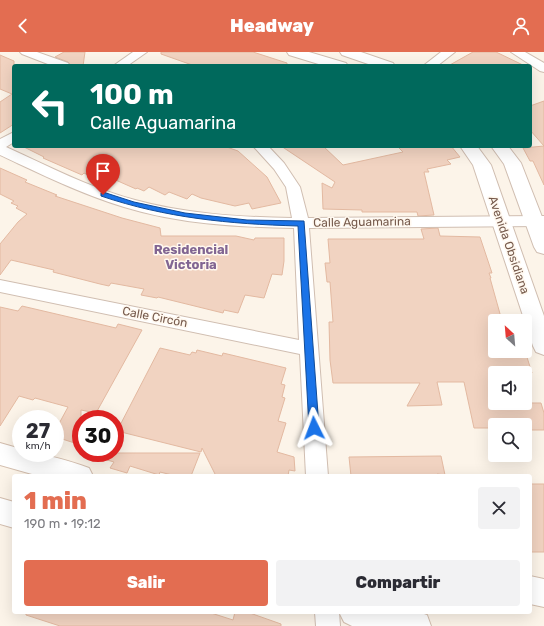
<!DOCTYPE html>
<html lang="es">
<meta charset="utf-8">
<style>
:root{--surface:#fff;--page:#f2f2f3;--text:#2b2b33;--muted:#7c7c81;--accent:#e36d51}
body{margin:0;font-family:Rubik,sans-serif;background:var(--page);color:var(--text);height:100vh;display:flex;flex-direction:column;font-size:15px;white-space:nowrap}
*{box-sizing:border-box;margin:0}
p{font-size:13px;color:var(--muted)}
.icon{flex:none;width:22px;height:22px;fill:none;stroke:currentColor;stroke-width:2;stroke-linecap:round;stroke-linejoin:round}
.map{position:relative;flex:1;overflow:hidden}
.panel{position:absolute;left:12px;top:422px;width:520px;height:140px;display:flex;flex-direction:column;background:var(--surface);border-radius:4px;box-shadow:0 4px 16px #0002}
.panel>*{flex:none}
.banner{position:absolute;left:12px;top:12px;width:520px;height:84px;border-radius:4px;box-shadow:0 4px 16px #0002;background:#00695c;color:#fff;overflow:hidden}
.needle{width:26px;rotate:334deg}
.buttons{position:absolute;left:488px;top:262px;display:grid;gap:8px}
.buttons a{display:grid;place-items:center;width:44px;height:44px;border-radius:4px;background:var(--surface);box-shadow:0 4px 16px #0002;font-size:20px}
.speed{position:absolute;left:12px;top:358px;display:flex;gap:8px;font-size:20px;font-weight:700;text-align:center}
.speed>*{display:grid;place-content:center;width:52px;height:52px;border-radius:50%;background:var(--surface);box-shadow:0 4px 16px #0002;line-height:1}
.speed small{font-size:10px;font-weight:400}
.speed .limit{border:6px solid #d22;background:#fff;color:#111}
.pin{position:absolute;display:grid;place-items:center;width:34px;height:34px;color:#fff;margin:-41px -17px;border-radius:50% 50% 50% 0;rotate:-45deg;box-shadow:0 0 4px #0007}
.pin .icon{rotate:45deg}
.me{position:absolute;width:44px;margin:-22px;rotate:357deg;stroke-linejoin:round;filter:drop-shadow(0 0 3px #0008)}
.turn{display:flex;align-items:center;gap:14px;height:84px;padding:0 12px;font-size:18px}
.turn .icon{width:52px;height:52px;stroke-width:2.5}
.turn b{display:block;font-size:28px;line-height:34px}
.round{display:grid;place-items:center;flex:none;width:42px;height:42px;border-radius:4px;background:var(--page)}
.headline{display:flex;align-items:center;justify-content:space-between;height:68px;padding:0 12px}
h1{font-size:24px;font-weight:800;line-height:30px;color:var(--accent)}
.action{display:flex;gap:8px;margin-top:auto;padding:8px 12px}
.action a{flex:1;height:46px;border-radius:4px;background:var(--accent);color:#fff;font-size:16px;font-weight:800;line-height:46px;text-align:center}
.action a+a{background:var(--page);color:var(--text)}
header{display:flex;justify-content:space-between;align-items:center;height:52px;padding:0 12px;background:var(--accent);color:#fff;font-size:18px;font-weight:800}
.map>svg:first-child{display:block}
.building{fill:#f1d3c1;stroke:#e3b9a1}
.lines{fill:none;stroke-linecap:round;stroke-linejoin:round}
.minor-casing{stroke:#d0beb1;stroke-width:2}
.tertiary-casing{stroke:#d0beb1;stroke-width:2}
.secondary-casing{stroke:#d3beae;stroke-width:2}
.minor{fill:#fff;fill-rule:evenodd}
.tertiary{fill:#fff;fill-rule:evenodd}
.secondary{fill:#fff;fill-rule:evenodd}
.route{fill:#1a73e8;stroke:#114b97}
.labels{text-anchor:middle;stroke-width:3;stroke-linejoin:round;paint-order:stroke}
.street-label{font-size:12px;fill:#765a4c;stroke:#fff8ef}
.neighbourhood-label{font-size:13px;font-weight:bold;fill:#816592;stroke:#fff8ef}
</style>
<header><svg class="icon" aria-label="back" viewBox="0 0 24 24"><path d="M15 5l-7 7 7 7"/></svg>Headway<svg class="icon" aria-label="person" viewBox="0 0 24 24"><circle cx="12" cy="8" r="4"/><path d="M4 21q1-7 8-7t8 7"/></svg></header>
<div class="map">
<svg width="544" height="574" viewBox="0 0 544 574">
<rect width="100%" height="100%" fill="#fcf4e9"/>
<g class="building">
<path d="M 64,0 L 85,0 L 83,14 L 71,14 L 68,10 L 55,5 Z"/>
<path d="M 161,0 L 253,0 L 287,11 L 287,14 L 195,14 L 161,2 Z"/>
<path d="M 473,0 L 496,0 L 525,14 L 448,14 Z"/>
<path d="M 0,3 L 14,9 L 14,72 L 0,81 L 0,50 L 12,42 L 0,37 Z"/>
<path d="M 544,49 L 544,94 L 530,78 L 530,54 Z"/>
<path d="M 22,94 L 224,94 L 238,99 L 267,125 L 281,151 L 252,157 L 249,151 L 235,154 L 201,146 L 192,142 L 187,147 L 169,140 L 165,143 L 149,135 L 144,139 L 137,136 L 136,137 L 93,118 L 88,123 L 84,121 L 82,123 L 43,106 L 44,105 Z"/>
<path d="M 281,94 L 323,94 L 343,113 L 403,100 L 397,94 L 451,94 L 460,105 L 447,108 L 451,112 L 427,117 L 429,120 L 424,120 L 434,163 L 418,164 L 417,160 L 362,160 L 362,158 L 323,157 L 322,131 L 332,136 L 335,130 Z"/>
<path d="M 544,94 L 544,133 L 533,109 L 530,109 L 523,96 Z"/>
<path d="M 0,116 L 27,128 L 25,130 L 57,143 L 55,144 L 122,166 L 160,176 L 161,184 L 236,184 L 254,188 L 255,186 L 284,186 L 284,209 L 282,223 L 272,222 L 264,246 L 245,243 L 238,261 L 224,258 L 223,261 L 158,245 L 157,246 L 141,243 L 144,237 L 111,231 L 109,234 L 100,232 L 53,220 L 54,218 L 11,208 L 0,223 L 0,192 L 18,170 L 27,162 L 16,156 L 18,154 L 11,151 L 14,149 L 0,142 Z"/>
<path d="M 438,176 L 440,184 L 480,185 L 492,221 L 489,221 L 491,226 L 490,226 L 502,269 L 495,269 L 495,299 L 525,299 L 532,321 L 495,321 L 495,351 L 541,351 L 544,361 L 544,378 L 525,378 L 525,373 L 495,373 L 495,376 L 474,376 L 464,330 L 437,330 L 442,353 L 407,354 L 420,331 L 333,331 L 330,308 L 329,270 L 333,270 L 330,230 L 327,230 L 325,211 L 330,211 L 328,187 L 424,187 L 421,177 Z"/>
<path d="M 22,254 L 116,276 L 118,272 L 142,278 L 96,361 L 81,358 L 81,393 L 59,386 L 60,384 L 55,383 L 55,379 L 68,355 L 35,346 L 33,348 L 19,344 L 0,374 L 0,255 L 18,259 Z"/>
<path d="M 160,296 L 190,303 L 192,300 L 196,301 L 197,298 L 222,304 L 223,301 L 286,316 L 281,332 L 285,333 L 282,345 L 285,346 L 278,369 L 286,371 L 277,400 L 294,405 L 295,419 L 289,418 L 288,424 L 216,424 L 202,396 L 201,400 L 117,379 Z"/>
<path d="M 98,401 L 200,401 L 191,424 L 176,424 L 160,420 L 159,423 L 130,414 L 127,421 L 110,416 L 114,410 L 97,405 Z"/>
<path d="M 441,404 L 445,423 L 437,422 L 437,424 L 351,424 L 349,405 Z"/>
<rect x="530" y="432" width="14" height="68"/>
<path d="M 26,560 L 208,560 L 233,568 L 235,560 L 247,560 L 281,572 L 281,574 L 60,574 L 26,563 Z"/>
</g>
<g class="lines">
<g class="minor-casing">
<g id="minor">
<path d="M 20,0 L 37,0 L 68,11 L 70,14 L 53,14 L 22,2 Z"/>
<path d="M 133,0 L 147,0 L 127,14 L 113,14 Z"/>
<path d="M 441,0 L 455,0 L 437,14 L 423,14 Z"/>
<path d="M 511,0 L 525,0 L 544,11 L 544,20 L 540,19 Z"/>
<path d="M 14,80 L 14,90 L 6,95 C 48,114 90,136 135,148 C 186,162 239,165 292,166 L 286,135 L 274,117 L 253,94 L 268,94 L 284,111 L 300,135 L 308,166 L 544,164 L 544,174 L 309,176 L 328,424 L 306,424 L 300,302 L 0,240 L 0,228 L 299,288 L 294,176 C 237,175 179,172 124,155 C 81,142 41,122 0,103 L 0,87 Z"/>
<path d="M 315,560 L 339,560 L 340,574 L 316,574 Z"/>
</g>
</g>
<g class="tertiary-casing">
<g id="tertiary">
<path d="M 287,0 L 309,0 L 346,11 L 348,14 L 325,14 L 289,3 Z"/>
<path d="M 340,0 L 361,0 L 393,11 L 395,14 L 374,14 L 342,3 Z"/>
<path d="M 460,94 L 477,94 L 491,113 L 544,264 L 544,303 L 536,300 L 533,294 L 473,113 Z"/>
<path d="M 491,94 L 508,94 L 521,111 L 544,170 L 544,202 L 537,200 L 534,195 L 504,112 Z"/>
</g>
</g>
<g class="secondary-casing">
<g id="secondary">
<path d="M 0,391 L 21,397 L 21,401 C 44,401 67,408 89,416 L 93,424 L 39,424 L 0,413 Z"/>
<path d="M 0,446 L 14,450 L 14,476 L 0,472 Z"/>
<path d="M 530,524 L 544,527 L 544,555 L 530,552 Z"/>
<path d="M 339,560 L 418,560 L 427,563 L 431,574 L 352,574 L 344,570 Z"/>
</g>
</g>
<use href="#minor" class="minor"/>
<use href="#tertiary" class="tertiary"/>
<use href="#secondary" class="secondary"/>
</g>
<path class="route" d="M 103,140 L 134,150 L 185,161 L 247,168 L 304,169 L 319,376 L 318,379 L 314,381 L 311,379 L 309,376 L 298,174 C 229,172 166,166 101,144 L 101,141 Z"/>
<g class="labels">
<g class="street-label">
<text transform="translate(362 170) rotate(-1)" y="4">Calle Aguamarina</text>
<text transform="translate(509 193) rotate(71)" y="4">Avenida Obsidiana</text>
<text transform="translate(155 265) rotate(11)" y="4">Calle Circón</text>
</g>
<g class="neighbourhood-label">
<text x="191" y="202">Residencial<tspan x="191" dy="15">Victoria</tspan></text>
</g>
</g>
</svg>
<div class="buttons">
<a><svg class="needle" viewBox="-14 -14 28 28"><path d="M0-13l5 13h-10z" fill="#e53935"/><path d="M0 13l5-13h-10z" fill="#7c7c81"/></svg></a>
<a><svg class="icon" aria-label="sound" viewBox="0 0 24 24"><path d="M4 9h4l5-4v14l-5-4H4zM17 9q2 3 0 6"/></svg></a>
<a><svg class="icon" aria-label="search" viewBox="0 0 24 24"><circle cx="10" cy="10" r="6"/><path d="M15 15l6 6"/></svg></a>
</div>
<div class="speed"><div>27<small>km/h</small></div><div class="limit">30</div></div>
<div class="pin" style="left:103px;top:143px;background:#d93025"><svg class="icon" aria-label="arrive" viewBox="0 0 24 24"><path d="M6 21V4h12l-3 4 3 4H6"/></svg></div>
<svg class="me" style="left:314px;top:376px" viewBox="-20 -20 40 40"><path d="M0-17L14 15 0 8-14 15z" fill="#1a73e8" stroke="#fff" stroke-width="4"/></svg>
<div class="banner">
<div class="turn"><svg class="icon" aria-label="left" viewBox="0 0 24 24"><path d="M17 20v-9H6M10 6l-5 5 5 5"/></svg><div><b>100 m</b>Calle Aguamarina</div></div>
</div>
<section class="panel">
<div class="headline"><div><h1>1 min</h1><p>190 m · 19:12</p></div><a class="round"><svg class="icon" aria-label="close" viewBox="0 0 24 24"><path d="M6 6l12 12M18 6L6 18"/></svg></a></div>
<div class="action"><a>Salir</a><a>Compartir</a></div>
</section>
</div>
